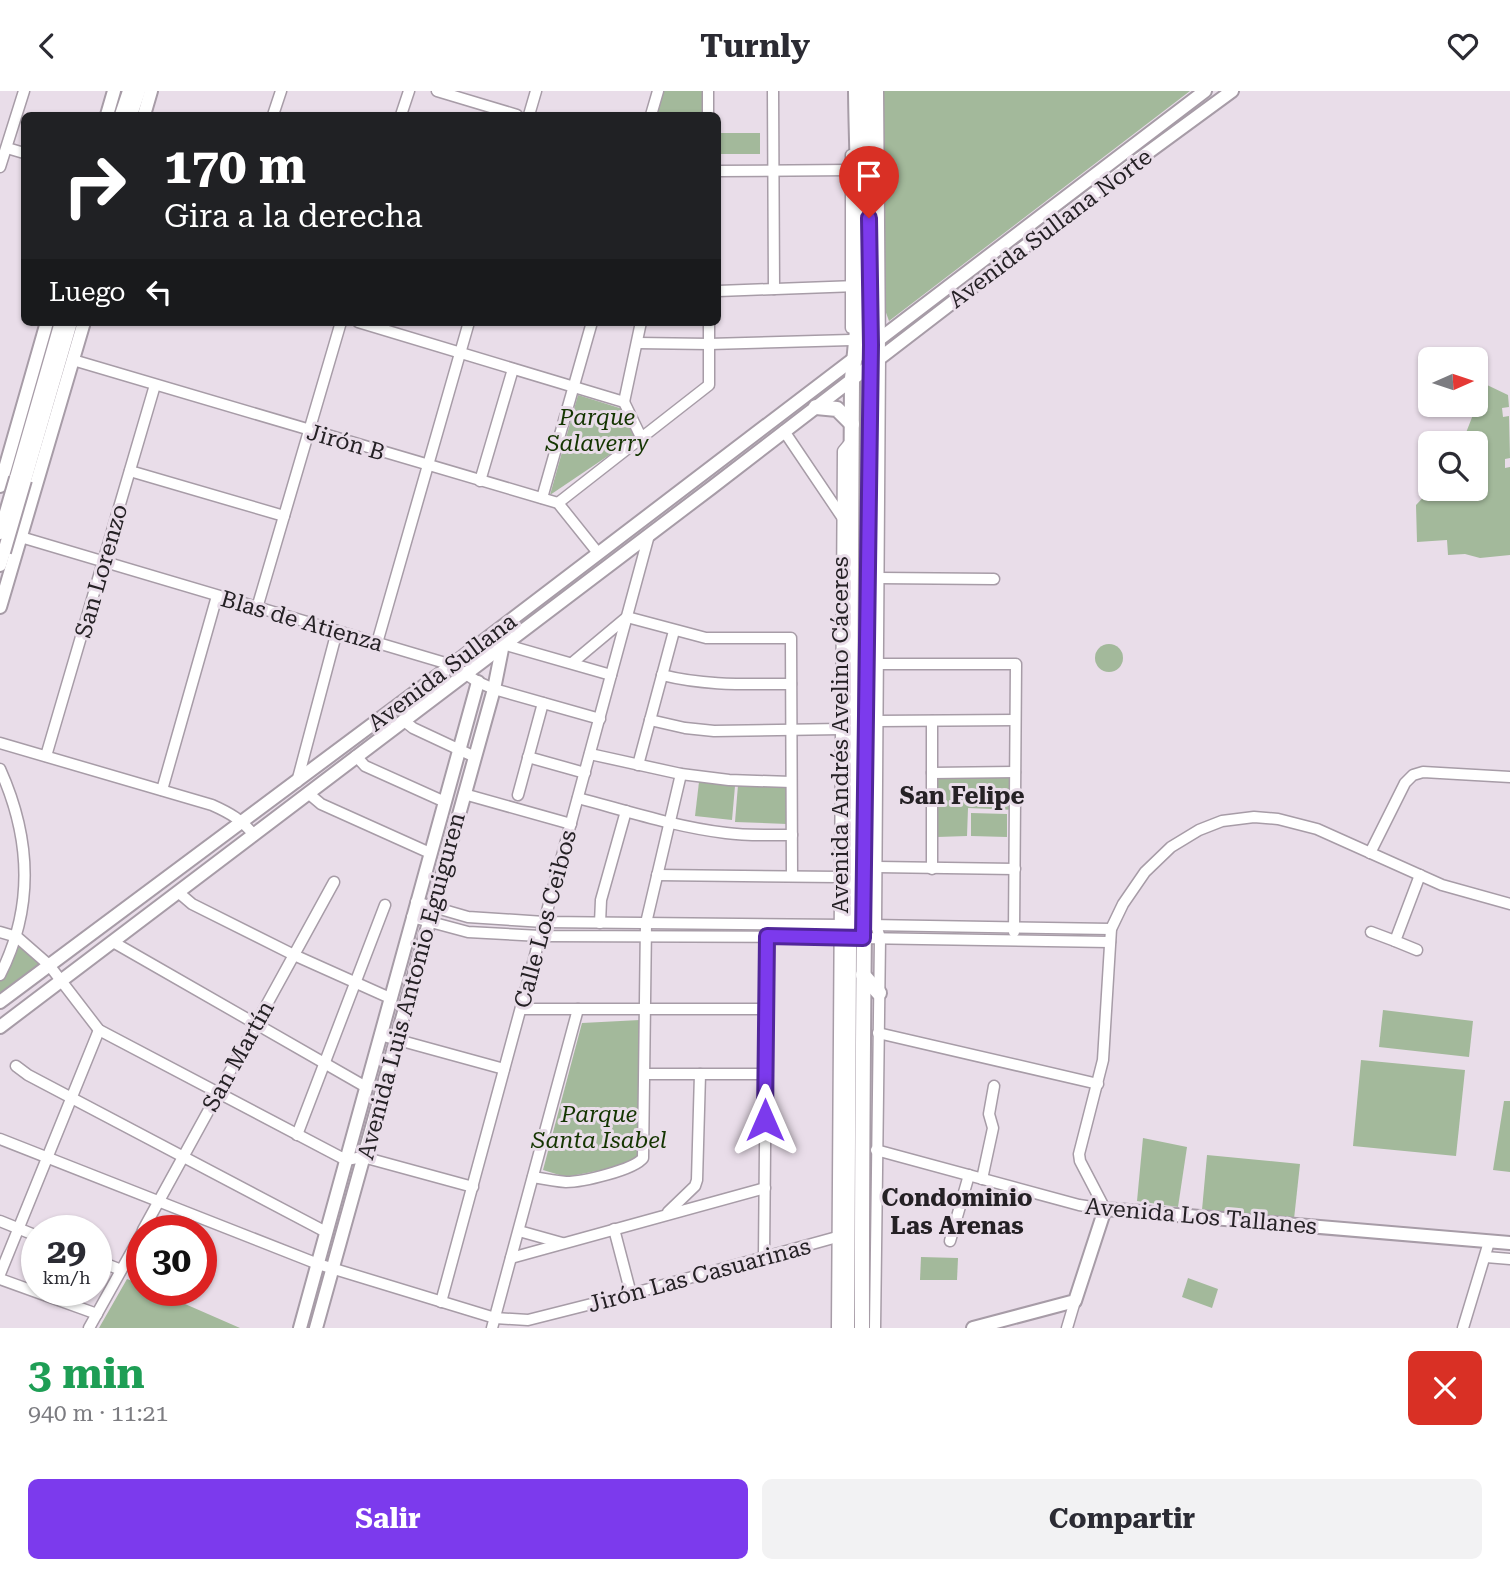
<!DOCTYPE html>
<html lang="es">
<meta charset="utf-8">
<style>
:root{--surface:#fff;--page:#f2f2f3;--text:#2b2b33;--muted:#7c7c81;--accent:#7c3aed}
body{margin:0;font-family:"Roboto Serif",serif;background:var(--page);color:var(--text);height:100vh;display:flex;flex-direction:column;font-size:26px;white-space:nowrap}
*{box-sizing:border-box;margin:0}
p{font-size:23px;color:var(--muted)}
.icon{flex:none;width:38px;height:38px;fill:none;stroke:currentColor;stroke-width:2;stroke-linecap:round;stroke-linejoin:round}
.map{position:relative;height:1237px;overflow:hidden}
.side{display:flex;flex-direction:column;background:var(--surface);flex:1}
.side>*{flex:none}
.top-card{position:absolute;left:21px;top:21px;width:700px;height:214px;border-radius:10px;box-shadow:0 2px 5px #0004;background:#202124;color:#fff;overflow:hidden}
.needle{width:46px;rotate:87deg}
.fabs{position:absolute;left:1418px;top:256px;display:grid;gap:14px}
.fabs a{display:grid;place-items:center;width:70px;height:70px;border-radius:10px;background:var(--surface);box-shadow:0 2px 5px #0004;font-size:35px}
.speed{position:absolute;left:21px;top:1124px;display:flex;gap:14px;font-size:35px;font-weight:700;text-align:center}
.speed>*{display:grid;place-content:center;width:91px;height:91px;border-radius:50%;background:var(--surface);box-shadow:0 2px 5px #0004;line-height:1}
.speed small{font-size:18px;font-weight:400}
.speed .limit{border:10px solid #d22;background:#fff;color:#111}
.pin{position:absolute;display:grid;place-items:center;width:60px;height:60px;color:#fff;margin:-72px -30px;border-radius:50% 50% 50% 0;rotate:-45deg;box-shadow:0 0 7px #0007}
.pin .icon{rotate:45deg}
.me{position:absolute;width:77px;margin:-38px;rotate:0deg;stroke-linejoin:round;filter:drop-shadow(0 0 5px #0008)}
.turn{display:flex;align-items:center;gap:24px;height:147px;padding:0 28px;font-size:32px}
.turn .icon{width:91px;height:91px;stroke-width:2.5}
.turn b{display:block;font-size:49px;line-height:60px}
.then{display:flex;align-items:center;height:66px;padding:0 28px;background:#0003;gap:14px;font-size:26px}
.round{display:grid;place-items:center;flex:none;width:74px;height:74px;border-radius:10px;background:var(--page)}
.head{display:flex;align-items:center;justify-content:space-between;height:119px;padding:0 28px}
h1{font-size:42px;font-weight:700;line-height:52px;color:#1e9e55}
.primary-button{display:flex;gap:14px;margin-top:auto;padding:14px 28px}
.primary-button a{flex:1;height:80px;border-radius:10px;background:var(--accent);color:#fff;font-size:28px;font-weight:700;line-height:80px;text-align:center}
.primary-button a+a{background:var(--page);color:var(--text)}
header{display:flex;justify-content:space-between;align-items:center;height:91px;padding:0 28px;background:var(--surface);font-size:32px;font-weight:700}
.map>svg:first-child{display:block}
.green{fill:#a3b99b}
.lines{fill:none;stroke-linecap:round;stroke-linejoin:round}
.minor-casing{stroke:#a79ca7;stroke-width:13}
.major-casing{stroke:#a79ca7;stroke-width:16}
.highway-casing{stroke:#a79ca7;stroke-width:18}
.minor{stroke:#fff;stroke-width:10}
.major{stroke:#fff;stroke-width:12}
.highway{stroke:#fff;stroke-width:14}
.major-bridge-casing{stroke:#a79ca7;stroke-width:16;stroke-linecap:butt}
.major-bridge{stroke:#fff;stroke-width:12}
.route-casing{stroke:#51269a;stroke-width:18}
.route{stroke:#7c3aed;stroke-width:12}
.labels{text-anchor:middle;stroke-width:6;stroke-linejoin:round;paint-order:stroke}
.street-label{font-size:23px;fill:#252125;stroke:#e9dde9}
.park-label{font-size:23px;font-style:italic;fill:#143501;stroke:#e9dde9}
.neighbourhood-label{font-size:24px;font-weight:bold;fill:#252125;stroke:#e9dde9}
</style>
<header><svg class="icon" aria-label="back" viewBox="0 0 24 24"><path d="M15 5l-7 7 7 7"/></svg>Turnly<svg class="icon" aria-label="heart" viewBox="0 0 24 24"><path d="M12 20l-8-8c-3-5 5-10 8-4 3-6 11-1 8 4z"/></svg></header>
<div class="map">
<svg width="1510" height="1237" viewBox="0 0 1510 1237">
<rect width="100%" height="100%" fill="#e9dde9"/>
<g class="green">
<path d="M 660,0 L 704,0 L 703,24 L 653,24 Z"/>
<path d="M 882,0 L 1190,0 L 889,230 L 884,216 Z"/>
<rect x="720" y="42" width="40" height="21"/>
<path d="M 1485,293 L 1508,304 L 1509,316 L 1502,317 L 1503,326 L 1509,325 L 1510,367 L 1505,368 L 1505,377 L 1510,376 L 1510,464 L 1480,467 L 1465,463 L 1448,464 L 1447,449 L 1417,451 L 1416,414 L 1432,397 L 1475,397 L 1475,352 L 1462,352 Z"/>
<path d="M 578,304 L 626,319 L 639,344 L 550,404 Z"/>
<circle cx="1109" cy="567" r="14"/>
<path d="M 1015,684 L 1016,719 L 968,717 L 967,745 L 937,746 L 938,685 Z"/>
<path d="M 699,691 L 735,695 L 732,729 L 695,725 Z"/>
<path d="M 788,693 L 787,733 L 735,731 L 738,694 Z"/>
<path d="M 971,722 L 1007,723 L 1007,746 L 971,745 Z"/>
<path d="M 17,846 L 49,874 L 0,911 L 0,884 Z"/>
<path d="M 1383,919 L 1473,930 L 1469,966 L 1379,956 Z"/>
<path d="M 640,929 L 642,1058 L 633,1073 L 566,1086 L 543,1079 L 582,932 Z"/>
<path d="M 1361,969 L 1465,979 L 1456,1065 L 1353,1055 Z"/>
<path d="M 1504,1010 L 1510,1010 L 1510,1081 L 1493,1079 Z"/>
<path d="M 1143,1047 L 1187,1056 L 1178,1116 L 1137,1110 Z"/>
<path d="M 1207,1064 L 1300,1073 L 1294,1128 L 1202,1119 Z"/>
<path d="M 921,1166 L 958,1167 L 957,1189 L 920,1189 Z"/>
<path d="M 1188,1187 L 1218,1198 L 1212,1217 L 1182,1206 Z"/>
<path d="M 127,1188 L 142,1194 L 142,1199 L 153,1199 L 240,1237 L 99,1237 Z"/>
</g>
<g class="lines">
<g class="minor-casing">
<g id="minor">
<path d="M 437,0 L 517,24"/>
<path d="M 708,0 L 708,24"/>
<path d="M 773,0 L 774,198"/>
<path d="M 273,24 L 281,0"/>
<path d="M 401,24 L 409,0"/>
<path d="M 529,24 L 536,0"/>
<path d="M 651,24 L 658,0"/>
<path d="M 7,57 L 24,62"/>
<path d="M 0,76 L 24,0"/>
<path d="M 718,80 L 851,79"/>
<path d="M 718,200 L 857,195"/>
<path d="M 358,231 L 624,311"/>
<path d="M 851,237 L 851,64"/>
<path d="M 637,252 L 709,253 L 851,249"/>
<path d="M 73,269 L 558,412 L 598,462"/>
<path d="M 624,311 L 641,231"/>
<path d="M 624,311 L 641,346"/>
<path d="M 784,340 L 842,426"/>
<path d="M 130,380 L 284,425"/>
<path d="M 480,390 L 513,278"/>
<path d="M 542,407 L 592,231"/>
<path d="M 558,412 L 709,294 L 709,231"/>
<path d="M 14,444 L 452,574 L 478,591 L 494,598 L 600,628"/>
<path d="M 879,487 L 994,488"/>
<path d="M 257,517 L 341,231"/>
<path d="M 377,552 L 469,231"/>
<path d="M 503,553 L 611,584"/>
<path d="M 572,572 L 627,526 L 706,547 L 791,547 L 792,785"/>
<path d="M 878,573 L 1016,573 L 1014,841"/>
<path d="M 662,584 C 706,595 746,593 791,593"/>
<path d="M 403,629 L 413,637 L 475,666"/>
<path d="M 650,629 L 685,637 L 714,640 L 841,638"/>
<path d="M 878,630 L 1015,629"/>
<path d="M 0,652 L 212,714 C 230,722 242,729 254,744"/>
<path d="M 590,663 L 681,683 L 729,689 L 791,691"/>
<path d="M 46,665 L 155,294"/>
<path d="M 356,665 L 365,675 L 445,711"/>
<path d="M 528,666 L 585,682"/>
<path d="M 638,674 L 674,540"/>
<path d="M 0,678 C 31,747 34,817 0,884"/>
<path d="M 932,682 L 1015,681"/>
<path d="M 297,691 L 337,540"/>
<path d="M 162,699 L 217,505"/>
<path d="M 308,702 L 321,713 L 430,762"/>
<path d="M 464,703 L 571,733"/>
<path d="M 518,704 L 543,612"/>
<path d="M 578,707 C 627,720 676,736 726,742 C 748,745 770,744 792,744"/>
<path d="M 1370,762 L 1405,692 L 1413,684 L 1423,681 L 1510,686"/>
<path d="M 877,776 L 1015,778"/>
<path d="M 932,778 L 932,630"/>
<path d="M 657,784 L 839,786"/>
<path d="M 178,801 L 192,813 L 294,864 L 390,907"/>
<path d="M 416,811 L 468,826 L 544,831 L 844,834"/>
<path d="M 412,826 L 468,841 L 540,845 L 843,846"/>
<path d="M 600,832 L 601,809 L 626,720"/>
<path d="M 870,834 L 1111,838"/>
<path d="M 0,841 L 17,846 L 49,874 L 99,939 L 346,1069 L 363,1066 L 473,1096"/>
<path d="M 1371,841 L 1395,850"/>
<path d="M 858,847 L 1110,851"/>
<path d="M 113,851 L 366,996"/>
<path d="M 1417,859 L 1395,850 L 1420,784"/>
<path d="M 521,918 L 766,918"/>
<path d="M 878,942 L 1098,993"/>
<path d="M 380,944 L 504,978"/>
<path d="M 16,975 L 28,984 L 326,1141"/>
<path d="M 646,983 L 766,983"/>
<path d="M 297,1044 L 385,814"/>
<path d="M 0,1048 L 318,1173 L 495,1227 L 528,1229 L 631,1203 L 837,1146"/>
<path d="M 876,1059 L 1079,1114 L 1105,1118 L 1080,1070 L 1079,1063 L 1103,969 L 1111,838 L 1123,813 L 1145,781 L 1171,756 L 1199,739 L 1222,730 L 1254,726 L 1278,728 L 1317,738 L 1442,794 L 1510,813"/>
<path d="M 533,1086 C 544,1088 555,1090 566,1091 C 582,1091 634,1079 643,1067 L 646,832 L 681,683"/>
<path d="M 982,1088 L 993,1037 L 989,1023 L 994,995"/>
<path d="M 668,1121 L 695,1095 L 697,1089 L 700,983"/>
<path d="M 0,1130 L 37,1145"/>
<path d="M 614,1138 L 631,1203"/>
<path d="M 143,1139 L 334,791"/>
<path d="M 519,1140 L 562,1152"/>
<path d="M 950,1150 L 969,1084"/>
<path d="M 764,1166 L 767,841"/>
<path d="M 1486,1166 L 1510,1168"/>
<path d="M 511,1167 L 765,1097"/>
<path d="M 96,1169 L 121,1179"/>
<path d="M 0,1183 L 99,939"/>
<path d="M 0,1188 L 97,1223"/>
<path d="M 441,1211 L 649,444"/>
<path d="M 89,1237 L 142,1142"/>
<path d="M 492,1237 L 578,918"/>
<path d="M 837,1237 L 843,360 L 852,349"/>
<path d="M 875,1237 L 880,847 L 876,834 L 880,266 L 878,0"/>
<path d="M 1067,1237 L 1075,1210"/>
<path d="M 1463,1237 L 1489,1151"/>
</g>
</g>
<g class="major-casing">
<g id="major">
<path d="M 107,24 L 114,0"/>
<path d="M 121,24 L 129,0"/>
<path d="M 131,24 L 139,0"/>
<path d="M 144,24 L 151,0"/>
<path d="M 16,387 L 61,231"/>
<path d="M 25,389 L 71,231"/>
<path d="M 0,395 L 47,231"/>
<path d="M 0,474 L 4,461"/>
<path d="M 0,516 L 84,231"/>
<path d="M 0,911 L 452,574 L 1205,0"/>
<path d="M 0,936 L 711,397 L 1131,74 L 1232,0"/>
<path d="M 300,1237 L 478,591"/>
<path d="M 316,1237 L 494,598 L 503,553"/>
<path d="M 973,1237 L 1075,1210 L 1105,1118 L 1510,1152"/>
</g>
</g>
<g class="highway-casing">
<g id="highway">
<path d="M 816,316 L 837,318 L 852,333"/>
<path d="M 863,884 L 879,902"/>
<path d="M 847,1237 L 852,287 C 865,193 857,95 856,0"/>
<path d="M 862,1237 C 861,825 872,412 868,0"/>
</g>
</g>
<use href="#minor" class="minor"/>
<use href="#major" class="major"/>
<use href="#highway" class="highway"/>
<g class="major-bridge-casing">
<g id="major-bridge">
<path d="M 0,442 L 16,387"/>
<path d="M 4,461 L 25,389"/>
</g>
</g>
<use href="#major-bridge" class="major-bridge"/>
</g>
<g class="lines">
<g class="route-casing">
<path id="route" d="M 765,1029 L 767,845 L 863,847 L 871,254 L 869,127"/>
</g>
<use href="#route" class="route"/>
</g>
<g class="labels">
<g class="street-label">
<text transform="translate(1050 137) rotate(-37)" y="8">Avenida Sullana Norte</text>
<text transform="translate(346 351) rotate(16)" y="8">Jirón B</text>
<text transform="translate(101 480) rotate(-74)" y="8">San Lorenzo</text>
<text transform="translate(302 530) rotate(16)" y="8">Blas de Atienza</text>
<text transform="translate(442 581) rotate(-37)" y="8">Avenida Sullana</text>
<text transform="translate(840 644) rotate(-90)" y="8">Avenida Andrés Avelino Cáceres</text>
<text transform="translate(545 828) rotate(-75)" y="8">Calle Los Ceibos</text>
<text transform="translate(411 895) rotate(-75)" y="8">Avenida Luis Antonio Eguiguren</text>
<text transform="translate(238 965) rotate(-61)" y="8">San Martín</text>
<text transform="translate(1201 1125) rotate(5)" y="8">Avenida Los Tallanes</text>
<text transform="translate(699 1184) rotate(-15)" y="8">Jirón Las Casuarinas</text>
</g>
<g class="park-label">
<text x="597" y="334">Parque<tspan x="597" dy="26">Salaverry</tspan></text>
<text x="599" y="1031">Parque<tspan x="599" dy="26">Santa Isabel</tspan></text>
</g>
<g class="neighbourhood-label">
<text x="962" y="713">San Felipe</text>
<text x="957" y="1115">Condominio<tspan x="957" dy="28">Las Arenas</tspan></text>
</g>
</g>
</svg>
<div class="fabs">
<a><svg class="needle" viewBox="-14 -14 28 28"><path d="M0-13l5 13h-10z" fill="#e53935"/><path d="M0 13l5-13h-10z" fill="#7c7c81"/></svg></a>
<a><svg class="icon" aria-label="search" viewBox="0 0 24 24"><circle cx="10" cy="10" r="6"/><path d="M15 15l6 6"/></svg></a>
</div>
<div class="speed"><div>29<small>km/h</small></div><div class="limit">30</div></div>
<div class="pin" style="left:869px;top:127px;background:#d93025"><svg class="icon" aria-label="arrive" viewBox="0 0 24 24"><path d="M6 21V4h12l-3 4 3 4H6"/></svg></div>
<svg class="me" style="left:765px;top:1029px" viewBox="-20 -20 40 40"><path d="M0-17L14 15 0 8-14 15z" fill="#7c3aed" stroke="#fff" stroke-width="4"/></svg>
<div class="top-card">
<div class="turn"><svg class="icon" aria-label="right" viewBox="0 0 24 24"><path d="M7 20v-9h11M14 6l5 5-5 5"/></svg><div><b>170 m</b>Gira a la derecha</div></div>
<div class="then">Luego<svg class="icon" aria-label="left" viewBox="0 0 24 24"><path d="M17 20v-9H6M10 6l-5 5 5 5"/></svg></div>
</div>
</div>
<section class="side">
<div class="head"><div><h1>3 min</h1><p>940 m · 11:21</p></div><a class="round" style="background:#d93025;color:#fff"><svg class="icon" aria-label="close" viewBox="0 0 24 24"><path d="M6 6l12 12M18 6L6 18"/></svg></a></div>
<div class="primary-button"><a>Salir</a><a>Compartir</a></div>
</section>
